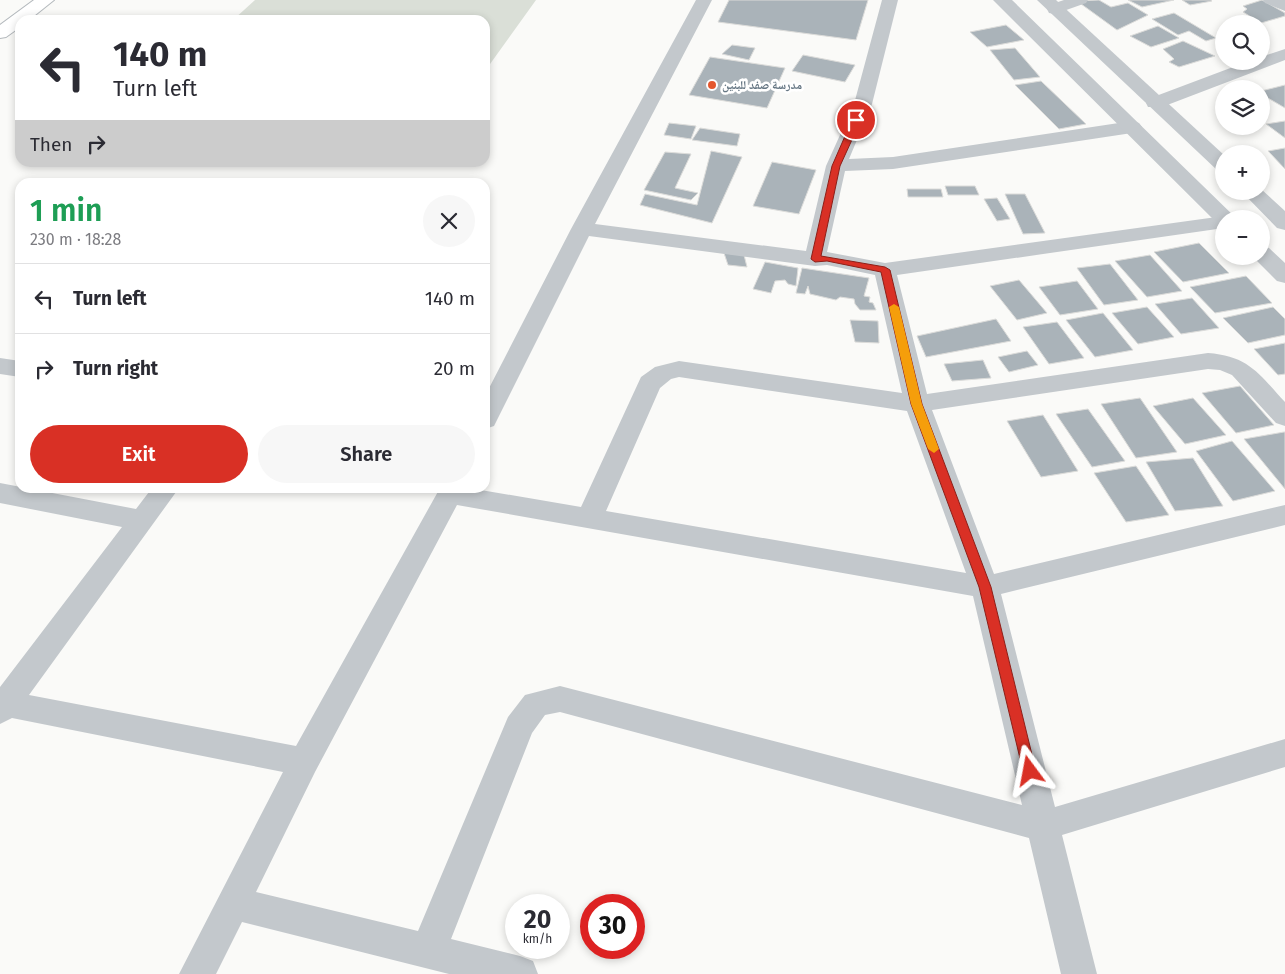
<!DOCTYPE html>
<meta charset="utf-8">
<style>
:root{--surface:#fff;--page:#f7f7f7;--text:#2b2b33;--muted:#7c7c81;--line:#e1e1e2;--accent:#d93025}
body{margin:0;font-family:"Fira Sans","Noto Naskh Arabic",sans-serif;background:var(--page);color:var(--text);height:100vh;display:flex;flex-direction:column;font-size:19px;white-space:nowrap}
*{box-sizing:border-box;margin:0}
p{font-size:16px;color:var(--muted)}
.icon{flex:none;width:28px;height:28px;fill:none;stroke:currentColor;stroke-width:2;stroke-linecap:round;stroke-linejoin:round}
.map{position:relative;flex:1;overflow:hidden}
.details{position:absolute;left:15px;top:178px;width:475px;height:315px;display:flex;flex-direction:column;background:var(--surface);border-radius:15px;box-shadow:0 2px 8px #0003}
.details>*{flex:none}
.hud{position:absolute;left:15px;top:15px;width:475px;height:152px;border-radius:15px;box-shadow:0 2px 8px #0003;background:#fff;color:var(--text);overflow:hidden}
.buttons{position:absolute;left:1215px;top:15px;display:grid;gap:10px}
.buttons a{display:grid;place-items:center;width:55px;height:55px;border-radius:50%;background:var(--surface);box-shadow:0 2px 8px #0003;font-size:25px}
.speed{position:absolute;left:505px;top:894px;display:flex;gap:10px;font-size:25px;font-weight:700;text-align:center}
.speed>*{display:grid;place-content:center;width:65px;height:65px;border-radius:50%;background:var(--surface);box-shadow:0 2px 8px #0003;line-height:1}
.speed small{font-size:12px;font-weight:400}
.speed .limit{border:8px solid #d22;background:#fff;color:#111}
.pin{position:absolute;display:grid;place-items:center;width:42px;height:42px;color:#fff;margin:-21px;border:2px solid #fff;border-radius:50%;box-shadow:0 1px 5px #0007}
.me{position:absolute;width:55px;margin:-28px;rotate:347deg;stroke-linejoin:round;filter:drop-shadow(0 0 4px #0008)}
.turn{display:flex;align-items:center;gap:18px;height:105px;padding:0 15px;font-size:22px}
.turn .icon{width:65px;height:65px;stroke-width:2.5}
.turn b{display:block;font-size:35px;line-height:42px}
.then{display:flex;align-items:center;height:48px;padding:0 15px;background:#0003;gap:10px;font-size:19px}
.round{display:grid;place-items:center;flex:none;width:52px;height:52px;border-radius:26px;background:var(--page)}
.summary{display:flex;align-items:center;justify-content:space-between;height:85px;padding:0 15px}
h1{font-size:30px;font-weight:600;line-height:38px;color:#1e9e55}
.button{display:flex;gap:10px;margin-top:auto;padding:10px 15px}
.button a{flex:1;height:58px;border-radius:30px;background:var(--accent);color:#fff;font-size:20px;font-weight:600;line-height:58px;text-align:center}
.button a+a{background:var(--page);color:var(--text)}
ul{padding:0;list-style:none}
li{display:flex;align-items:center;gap:15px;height:70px;padding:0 15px;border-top:1px solid var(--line)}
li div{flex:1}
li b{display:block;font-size:19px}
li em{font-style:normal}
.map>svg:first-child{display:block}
.green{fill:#dadfd7}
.building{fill:#aab3b9;stroke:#dcdcda}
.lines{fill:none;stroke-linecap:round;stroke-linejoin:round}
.trunk-casing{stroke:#b4b9bd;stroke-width:2}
.minor{fill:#c3c8cc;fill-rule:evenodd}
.tertiary{fill:#c3c8cc;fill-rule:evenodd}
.trunk{fill:#fff;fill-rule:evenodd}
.route{fill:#d93025;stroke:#8d1f18}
.slow{fill:#f59e0b}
.poi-dot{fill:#e4572e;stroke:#fff;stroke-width:2}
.labels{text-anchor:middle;stroke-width:5;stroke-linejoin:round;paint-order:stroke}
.far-poi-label{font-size:12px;font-weight:bold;fill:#657683;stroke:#fff;text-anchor:start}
</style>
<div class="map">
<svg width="1285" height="974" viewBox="0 0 1285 974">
<rect width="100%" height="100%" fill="#fafaf8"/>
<path class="green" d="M 255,0 L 536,0 L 485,71 L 485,20 L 233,20 Z"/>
<g class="building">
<path d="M 729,0 L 868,0 L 856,40 L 718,22 Z"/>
<path d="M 1099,0 L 1111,7 L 1128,3 L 1148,15 L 1117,30 L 1077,1 Z"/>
<path d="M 1128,0 L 1174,0 L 1142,7 Z"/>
<path d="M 1182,0 L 1211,0 L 1212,1 L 1190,5 Z"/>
<path d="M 1262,0 L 1285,13 L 1285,16 L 1261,23 L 1243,12 L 1247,9 L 1243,6 Z"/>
<path d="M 1174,13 L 1216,38 L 1206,41 L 1189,31 L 1178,35 L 1152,19 Z"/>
<path d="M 1006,25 L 1024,40 L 987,47 L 970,32 Z"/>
<path d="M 1158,26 L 1179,38 L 1151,47 L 1130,36 Z"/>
<path d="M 1183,41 L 1215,56 L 1179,67 L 1169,62 L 1174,59 L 1163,49 Z"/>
<path d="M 732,45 L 755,48 L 749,60 L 722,54 Z"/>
<path d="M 1015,48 L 1040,77 L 1014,80 L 990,50 Z"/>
<path d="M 803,55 L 855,65 L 845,82 L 792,71 Z"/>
<path d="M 710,57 L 785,68 L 767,108 L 689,95 Z"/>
<path d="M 1041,81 L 1086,124 L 1059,129 L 1015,85 Z"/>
<path d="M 1285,85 L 1285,108 L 1261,94 L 1261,91 Z"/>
<path d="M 1285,121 L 1285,138 L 1266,124 Z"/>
<path d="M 669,123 L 696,126 L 691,139 L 664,135 Z"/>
<path d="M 700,128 L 740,134 L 737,146 L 692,140 Z"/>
<path d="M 1285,148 L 1285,169 L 1268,151 Z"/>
<path d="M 711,151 L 742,157 L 712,223 L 640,205 L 645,194 L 697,205 Z"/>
<path d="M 665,152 L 691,154 L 675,188 L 698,193 L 691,200 L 644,190 Z"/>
<path d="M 772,162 L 816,170 L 799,214 L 753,206 Z"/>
<path d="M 945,186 L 975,186 L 979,195 L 948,195 Z"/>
<path d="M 907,189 L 941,189 L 943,197 L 908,197 Z"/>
<path d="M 1005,194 L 1025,194 L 1045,233 L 1023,234 Z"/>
<path d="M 997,198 L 1010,219 L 997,221 L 984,199 Z"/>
<path d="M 1199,243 L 1229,273 L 1183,282 L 1154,252 Z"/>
<path d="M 724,253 L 744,255 L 747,267 L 728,265 Z"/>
<path d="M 1150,255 L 1182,291 L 1147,297 L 1115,261 Z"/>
<path d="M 765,262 L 798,268 L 796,286 L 788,284 L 785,280 L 775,281 L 771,293 L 753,289 Z"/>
<path d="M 1110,264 L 1138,300 L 1104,305 L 1077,268 Z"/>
<path d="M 802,268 L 869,278 L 864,296 L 870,297 L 869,302 L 873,303 L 876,310 L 860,310 L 855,304 L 854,299 L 840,297 L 836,300 L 810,294 L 808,286 L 805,294 L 796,293 Z"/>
<path d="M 1246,276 L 1272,303 L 1215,313 L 1190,287 Z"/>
<path d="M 1019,280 L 1047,313 L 1017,320 L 990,286 Z"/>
<path d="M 1077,281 L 1098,309 L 1060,315 L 1039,287 Z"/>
<path d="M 1192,298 L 1219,328 L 1181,334 L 1155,304 Z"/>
<path d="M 1147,307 L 1174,337 L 1138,344 L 1112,313 Z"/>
<path d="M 1273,307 L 1285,319 L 1285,335 L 1248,343 L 1223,318 Z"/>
<path d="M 1103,313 L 1133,350 L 1095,357 L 1066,320 Z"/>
<path d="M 996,319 L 1011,341 L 926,357 L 917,336 Z"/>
<path d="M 850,320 L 878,321 L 879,343 L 855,342 Z"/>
<path d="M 1057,322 L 1084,358 L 1049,364 L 1023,327 Z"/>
<path d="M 1285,343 L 1285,374 L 1278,375 L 1254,349 Z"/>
<path d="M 1027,351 L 1038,365 L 1009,372 L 998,357 Z"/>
<path d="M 983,360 L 991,378 L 952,381 L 944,364 Z"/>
<path d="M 1240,386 L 1274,425 L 1236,433 L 1202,393 Z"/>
<path d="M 1140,398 L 1177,452 L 1136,458 L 1101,404 Z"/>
<path d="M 1193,398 L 1226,435 L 1185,444 L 1153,406 Z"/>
<path d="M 1088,409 L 1125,461 L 1092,467 L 1056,414 Z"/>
<path d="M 1043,415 L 1078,471 L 1041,477 L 1007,421 Z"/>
<path d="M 1284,432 L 1285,432 L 1285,489 L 1244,439 Z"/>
<path d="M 1232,441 L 1275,491 L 1233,501 L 1196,451 Z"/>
<path d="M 1193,458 L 1223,506 L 1175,511 L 1146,462 Z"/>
<path d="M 1136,466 L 1169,515 L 1126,522 L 1094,473 Z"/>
</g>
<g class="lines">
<g class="trunk-casing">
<path id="trunk" d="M 34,0 L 54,0 L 29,20 L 20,20 L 20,27 L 6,37 L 0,38 L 0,25 Z"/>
</g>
<g class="minor">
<path d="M 696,0 L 712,0 L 595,224 L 806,251 L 826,166 L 854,104 L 882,0 L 898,0 L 872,104 L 849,159 L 893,157 L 1132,121 L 1139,123 L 1142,127 L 1139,131 L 1132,133 L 893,169 L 845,171 L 827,252 L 885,263 L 1224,216 L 1231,218 L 1224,219 L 1224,228 L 897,275 L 927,394 L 1208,353 C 1249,356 1259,374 1285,402 L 1285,426 L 1276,423 L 1232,375 L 1220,370 L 1208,369 L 932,410 L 994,574 L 1285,505 L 1285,525 L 1001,594 L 1055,807 L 1285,739 L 1285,767 L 1062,835 L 1097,974 L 1061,974 L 1029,838 L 560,712 L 545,715 L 532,733 L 451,939 L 520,956 L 533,961 L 538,974 L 449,974 L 242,922 L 216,974 L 179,974 L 283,772 L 12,718 L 0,724 L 0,687 L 122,527 L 0,503 L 0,483 L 136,509 L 152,488 L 179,488 L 29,695 L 296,746 L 440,488 L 469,488 L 581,507 L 641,377 L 655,367 L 679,361 L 902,393 L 875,275 L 827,265 L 815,266 L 589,236 L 494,426 L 485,429 L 485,396 L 571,229 ZM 679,377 L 907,411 L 966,573 L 606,511 L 660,388 L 671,379 ZM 457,505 L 973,596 L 1022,805 L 560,686 L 525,695 L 508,717 L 418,931 L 256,892 L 315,772 Z"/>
<path d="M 1064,0 L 1088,0 L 1086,3 L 1055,14 L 1049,13 L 1047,9 L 1049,5 Z"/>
<path d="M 1263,0 L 1285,0 L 1285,11 L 1265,3 Z"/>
<path d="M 1285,49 L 1285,60 L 1162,107 L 1148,107 L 1146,103 L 1148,99 L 1249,61 L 1261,61 L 1261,57 Z"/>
<path d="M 0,358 L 20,361 L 20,377 L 0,374 Z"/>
</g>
<g class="tertiary">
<path d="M 993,0 L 1012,0 L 1237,219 L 1224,219 L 1224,225 L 1218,224 Z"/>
<path d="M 1037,0 L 1056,0 L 1224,155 L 1224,172 L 1217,170 Z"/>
<path d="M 1261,189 L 1285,211 L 1285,230 L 1277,228 L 1241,191 L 1261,191 Z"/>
<path d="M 1261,246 L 1269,248 L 1285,263 L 1285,283 L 1277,281 L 1252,256 L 1261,256 Z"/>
</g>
<use href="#trunk" class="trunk"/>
</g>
<path class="route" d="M 856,117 L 861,120 L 840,166 L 821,256 L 885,267 L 890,270 L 922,404 L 991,587 L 1036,771 L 1034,775 L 1030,777 L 1025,775 L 1023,771 L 979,587 L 911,404 L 881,272 L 827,261 L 815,262 L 811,259 L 832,166 L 852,120 Z"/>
<path class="slow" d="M 894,304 L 899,307 L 922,404 L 939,449 L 934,453 L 928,449 L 911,404 L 889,307 Z"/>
<circle class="poi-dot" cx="712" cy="85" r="5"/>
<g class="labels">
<g class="far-poi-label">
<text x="722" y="89">مدرسة صفد للبنين</text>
</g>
</g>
</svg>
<div class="buttons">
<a><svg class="icon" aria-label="search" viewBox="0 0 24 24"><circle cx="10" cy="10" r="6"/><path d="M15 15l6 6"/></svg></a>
<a><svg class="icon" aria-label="layers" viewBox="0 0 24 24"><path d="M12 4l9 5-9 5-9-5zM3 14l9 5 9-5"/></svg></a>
<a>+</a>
<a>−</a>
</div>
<div class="speed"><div>20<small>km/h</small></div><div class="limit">30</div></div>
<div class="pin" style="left:856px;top:120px;background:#d93025"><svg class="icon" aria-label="arrive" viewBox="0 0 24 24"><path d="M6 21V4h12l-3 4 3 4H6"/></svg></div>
<svg class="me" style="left:1030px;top:771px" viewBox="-20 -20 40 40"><path d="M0-17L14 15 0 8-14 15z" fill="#d93025" stroke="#fff" stroke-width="4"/></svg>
<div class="hud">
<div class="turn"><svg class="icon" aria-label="left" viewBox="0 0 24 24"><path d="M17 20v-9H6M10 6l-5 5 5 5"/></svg><div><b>140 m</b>Turn left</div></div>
<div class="then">Then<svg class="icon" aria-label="right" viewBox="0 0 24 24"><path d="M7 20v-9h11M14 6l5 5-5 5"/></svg></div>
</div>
<section class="details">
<div class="summary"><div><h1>1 min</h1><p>230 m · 18:28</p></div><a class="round"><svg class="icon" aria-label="close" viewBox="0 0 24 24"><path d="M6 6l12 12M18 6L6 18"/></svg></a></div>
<ul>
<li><svg class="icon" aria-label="left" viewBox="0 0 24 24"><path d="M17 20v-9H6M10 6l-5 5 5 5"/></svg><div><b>Turn left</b></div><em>140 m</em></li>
<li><svg class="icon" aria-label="right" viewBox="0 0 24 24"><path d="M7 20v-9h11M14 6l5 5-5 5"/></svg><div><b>Turn right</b></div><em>20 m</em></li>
</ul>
<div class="button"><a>Exit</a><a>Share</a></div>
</section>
</div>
